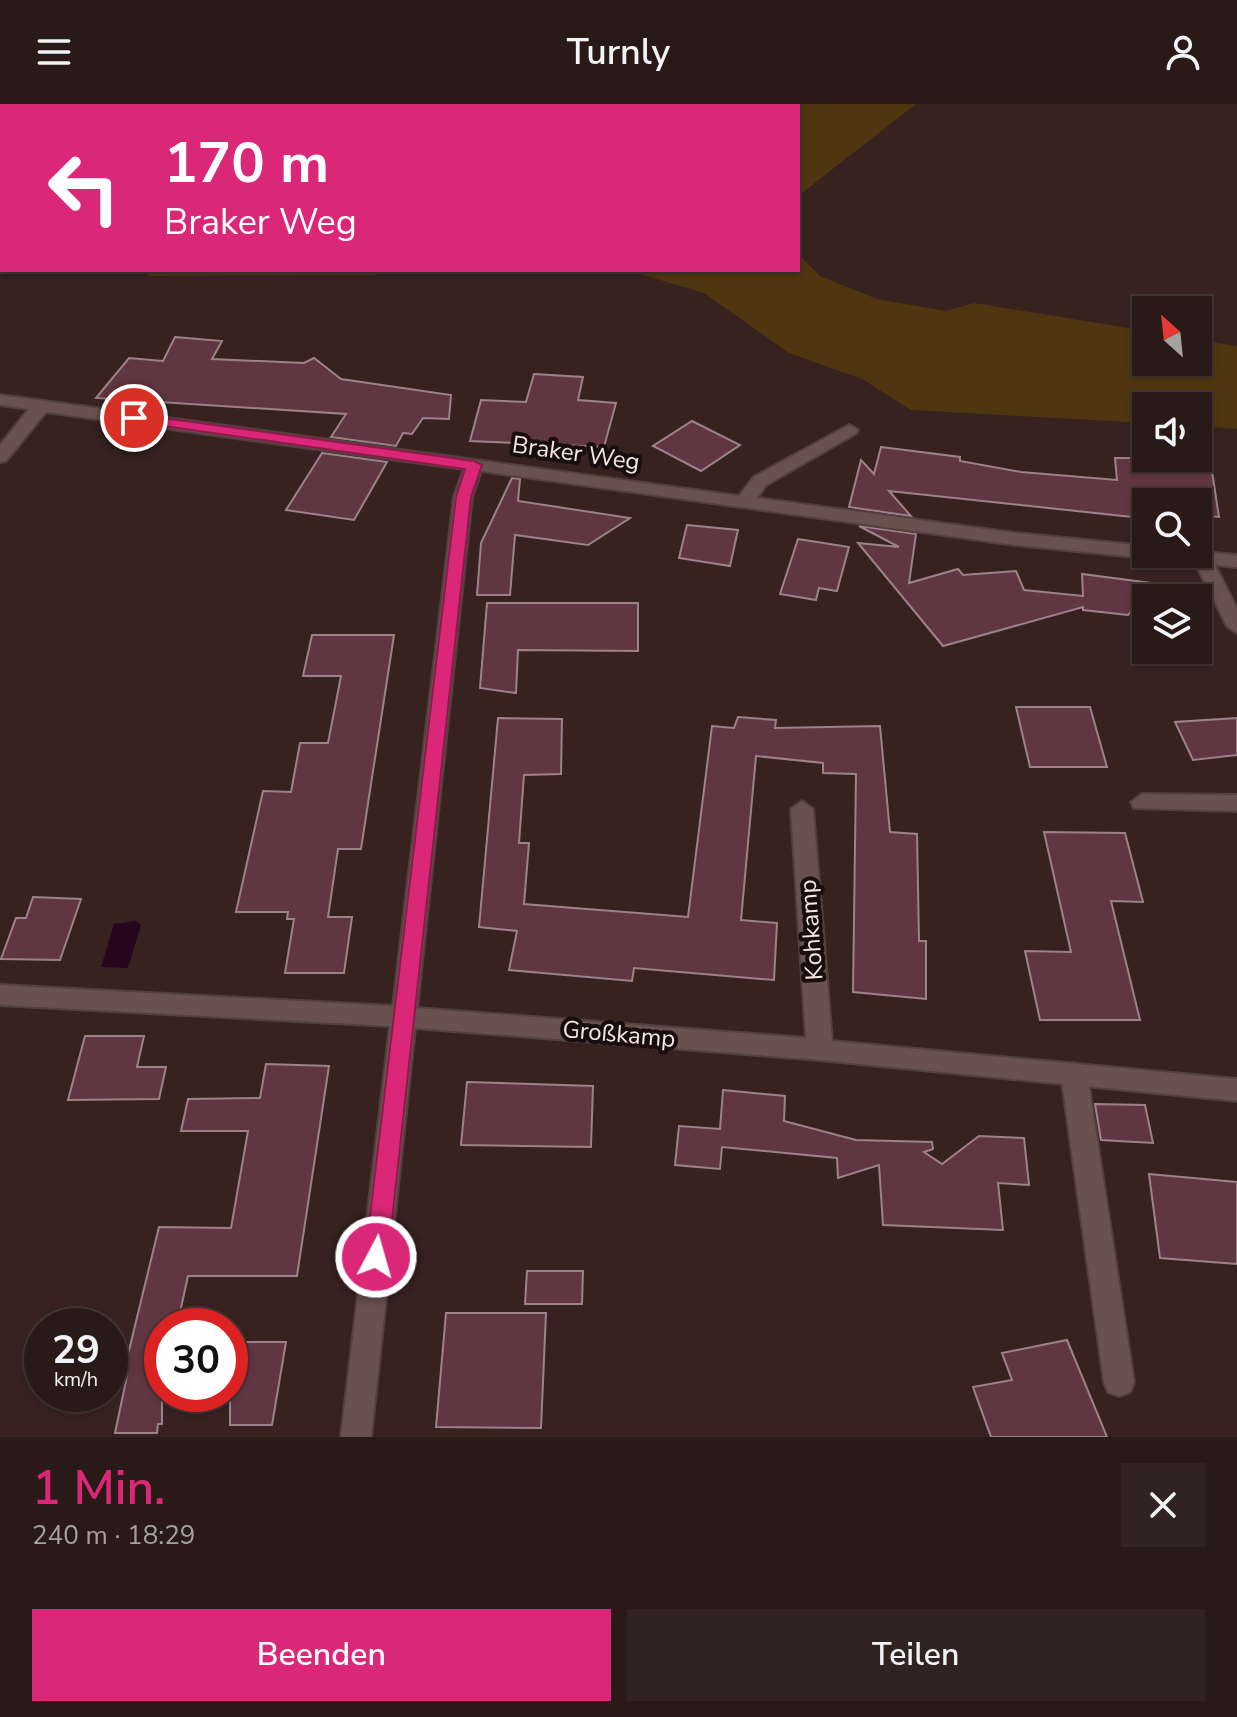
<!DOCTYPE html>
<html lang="de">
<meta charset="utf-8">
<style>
:root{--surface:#291a18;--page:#312321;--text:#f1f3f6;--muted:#a5a1a2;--line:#453837;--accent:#db2777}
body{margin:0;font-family:"Nunito Sans",sans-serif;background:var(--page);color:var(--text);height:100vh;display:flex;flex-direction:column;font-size:30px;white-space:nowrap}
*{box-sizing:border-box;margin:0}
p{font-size:26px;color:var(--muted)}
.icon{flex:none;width:44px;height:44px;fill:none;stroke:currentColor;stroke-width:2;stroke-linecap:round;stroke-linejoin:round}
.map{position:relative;height:1333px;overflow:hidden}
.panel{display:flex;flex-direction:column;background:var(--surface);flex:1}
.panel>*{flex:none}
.guide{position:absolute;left:0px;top:0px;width:800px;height:168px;box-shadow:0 2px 6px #0004,0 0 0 2px var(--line);background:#db2777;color:#fff;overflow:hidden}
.needle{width:52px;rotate:333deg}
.fabs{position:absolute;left:1132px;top:192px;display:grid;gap:16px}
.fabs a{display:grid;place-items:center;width:80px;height:80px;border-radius:0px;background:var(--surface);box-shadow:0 2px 6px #0004,0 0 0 2px var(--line);font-size:40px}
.speed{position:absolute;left:24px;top:1204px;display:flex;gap:16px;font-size:40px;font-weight:700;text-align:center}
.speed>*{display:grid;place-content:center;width:104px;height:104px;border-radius:50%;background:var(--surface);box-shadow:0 2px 6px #0004,0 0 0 2px var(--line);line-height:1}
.speed small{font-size:20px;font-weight:400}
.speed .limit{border:12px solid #d22;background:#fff;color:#111}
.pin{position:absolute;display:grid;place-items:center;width:68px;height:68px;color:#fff;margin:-34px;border:4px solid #fff;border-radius:50%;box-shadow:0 2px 8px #0007}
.me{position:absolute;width:88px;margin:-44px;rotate:6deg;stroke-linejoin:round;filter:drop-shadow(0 0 6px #0008)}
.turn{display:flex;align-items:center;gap:28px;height:168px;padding:0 32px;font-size:36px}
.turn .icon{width:104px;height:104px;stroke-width:2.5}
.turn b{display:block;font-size:56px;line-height:68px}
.round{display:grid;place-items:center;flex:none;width:84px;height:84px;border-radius:0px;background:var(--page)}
.head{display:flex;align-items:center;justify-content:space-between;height:136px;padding:0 32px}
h1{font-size:48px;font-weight:600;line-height:60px;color:var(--accent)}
.primary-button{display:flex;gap:16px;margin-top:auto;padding:16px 32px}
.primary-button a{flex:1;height:92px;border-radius:0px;background:var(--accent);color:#fff;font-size:32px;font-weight:600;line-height:92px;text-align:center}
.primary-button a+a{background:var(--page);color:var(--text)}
header{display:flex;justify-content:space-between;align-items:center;height:104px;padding:0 32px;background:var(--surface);font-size:36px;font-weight:600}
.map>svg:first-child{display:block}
.green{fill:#503511}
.water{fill:#25061e}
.building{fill:#613643;stroke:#9c8289;stroke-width:2}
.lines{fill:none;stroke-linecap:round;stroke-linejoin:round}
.service-casing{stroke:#51403e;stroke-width:4}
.minor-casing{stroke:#51403e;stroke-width:4}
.service{fill:#69514f;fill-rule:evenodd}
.minor{fill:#69514f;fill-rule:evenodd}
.route{fill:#db2777;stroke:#8e194d;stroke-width:2}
.labels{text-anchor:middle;stroke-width:8;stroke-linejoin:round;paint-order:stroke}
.street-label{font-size:24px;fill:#f5e6e5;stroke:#180e0d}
</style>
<header><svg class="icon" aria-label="menu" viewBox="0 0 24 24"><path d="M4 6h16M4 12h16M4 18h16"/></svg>Turnly<svg class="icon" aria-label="person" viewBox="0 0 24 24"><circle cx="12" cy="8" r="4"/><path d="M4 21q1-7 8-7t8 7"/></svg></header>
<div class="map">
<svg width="1237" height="1333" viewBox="0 0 1237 1333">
<rect width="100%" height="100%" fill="#372220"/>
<g class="green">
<path d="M 777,0 L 916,0 L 798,92 L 798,2 L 775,2 Z"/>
<path d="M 798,150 L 820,172 L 877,195 L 946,207 L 974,199 L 1146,227 L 1146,258 L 1198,258 L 1198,236 L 1237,242 L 1237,325 L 1198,322 L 1198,302 L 1146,302 L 1146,319 L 911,306 L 862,275 L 789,249 L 704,189 L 626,166 L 798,166 Z"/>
<path d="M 150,166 L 396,166 L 374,171 L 148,172 Z"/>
</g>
<path class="water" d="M 136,817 L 141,821 L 128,864 L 101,863 L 114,820 Z"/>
<g class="building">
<path d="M 175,233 L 222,237 L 212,255 L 304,259 L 314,254 L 341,275 L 451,291 L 449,315 L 423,314 L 412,330 L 403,329 L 396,342 L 331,333 L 346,310 L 96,294 L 129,254 L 163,257 Z"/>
<path d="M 534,270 L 583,273 L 578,296 L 616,299 L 604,343 L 470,337 L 481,296 L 526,298 Z"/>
<path d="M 692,317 L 740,341 L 701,367 L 653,342 Z"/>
<path d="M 881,343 L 960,353 L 960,357 L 1021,368 L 1117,376 L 1115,354 L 1210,354 L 1219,413 L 1198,411 L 1198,398 L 1146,398 L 1146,406 L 1138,405 L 1142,414 L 889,387 L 911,412 L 849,403 L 861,356 L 874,370 Z"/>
<path d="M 322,349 L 387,358 L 354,416 L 286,406 Z"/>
<path d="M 512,374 L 520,375 L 518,397 L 630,414 L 588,441 L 515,431 L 510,491 L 477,491 L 481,439 Z"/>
<path d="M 687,421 L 738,426 L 730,462 L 679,454 Z"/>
<path d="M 859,422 L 916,430 L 909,479 L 958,465 L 963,471 L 1016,467 L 1024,486 L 1083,492 L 1082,470 L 1159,480 L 1128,511 L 1083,506 L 1083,503 L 943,542 L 858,439 L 899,443 Z"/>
<path d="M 798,435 L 849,443 L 837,487 L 819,484 L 816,496 L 780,490 Z"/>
<path d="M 487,499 L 638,499 L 638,547 L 518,546 L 516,589 L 480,584 Z"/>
<path d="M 312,531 L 394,531 L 361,745 L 338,745 L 328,813 L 352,813 L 344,869 L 285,869 L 294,815 L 287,815 L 288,808 L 236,808 L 263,687 L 291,688 L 300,639 L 328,639 L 341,572 L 303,572 Z"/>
<path d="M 1016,603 L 1090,603 L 1107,663 L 1030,663 Z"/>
<path d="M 738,613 L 776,616 L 775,624 L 880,622 L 890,728 L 917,730 L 919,837 L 926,837 L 926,895 L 853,888 L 856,670 L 823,669 L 823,659 L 756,652 L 741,816 L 777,819 L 774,876 L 634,864 L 632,877 L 509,866 L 517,827 L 479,823 L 498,614 L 562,615 L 561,670 L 524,671 L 519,739 L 529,739 L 524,800 L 688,813 L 712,622 L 734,624 Z"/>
<path d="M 1237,614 L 1237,651 L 1193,656 L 1175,618 Z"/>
<path d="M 1044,728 L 1125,729 L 1143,798 L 1111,797 L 1140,916 L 1040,916 L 1025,847 L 1071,848 Z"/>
<path d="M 33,793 L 81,795 L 60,856 L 1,855 L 16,814 L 26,814 Z"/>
<path d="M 85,932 L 144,932 L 137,963 L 166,963 L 159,995 L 68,996 Z"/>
<path d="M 266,960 L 329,962 L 297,1172 L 188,1172 L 177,1222 L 162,1222 L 162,1320 L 158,1320 L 157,1329 L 115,1329 L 127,1272 L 123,1271 L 159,1123 L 231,1124 L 248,1027 L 181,1027 L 188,995 L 260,994 Z"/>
<path d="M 467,978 L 593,982 L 591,1043 L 461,1041 Z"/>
<path d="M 723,986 L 785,992 L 784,1017 L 856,1036 L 932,1038 L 933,1045 L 924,1048 L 942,1060 L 979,1032 L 1024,1034 L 1029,1081 L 998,1079 L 1003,1126 L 883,1121 L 879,1061 L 838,1074 L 837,1054 L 722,1043 L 720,1065 L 675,1061 L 679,1022 L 720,1025 Z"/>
<path d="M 1095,1000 L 1145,1001 L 1153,1039 L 1101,1036 Z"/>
<path d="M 1149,1070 L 1237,1078 L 1237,1160 L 1160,1154 Z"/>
<path d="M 527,1167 L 583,1167 L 582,1200 L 525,1200 Z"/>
<path d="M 446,1209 L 546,1209 L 541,1324 L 436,1323 Z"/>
<path d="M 1067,1236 L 1107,1333 L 991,1333 L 973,1283 L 1012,1276 L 1002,1249 Z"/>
<path d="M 230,1238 L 286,1238 L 272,1321 L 230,1321 Z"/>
</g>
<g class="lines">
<g class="service-casing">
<path id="service" d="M 1074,959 L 1083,962 L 1087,970 L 1134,1278 L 1130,1288 L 1119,1292 L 1108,1288 L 1104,1278 L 1061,970 L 1065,962 Z"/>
</g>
<g class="minor-casing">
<g id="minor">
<path d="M 0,291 L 739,392 L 754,373 L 849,321 L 858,326 L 855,330 L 766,381 L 757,394 L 1015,429 L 1146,442 L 1146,450 L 1198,447 L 1237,451 L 1237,463 L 1215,461 L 1237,505 L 1237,529 L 1227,522 L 1195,459 L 1163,456 L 1154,451 L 1146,454 L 1015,441 L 481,367 L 472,393 L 417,904 L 806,934 L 791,705 L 802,697 L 813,705 L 832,937 L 1237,975 L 1237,997 L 820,956 L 415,924 L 371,1333 L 341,1333 L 390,922 L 0,901 L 0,881 L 393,902 L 454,393 L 464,365 L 46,308 L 6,357 L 0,358 L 0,341 L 29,305 L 0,301 Z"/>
<path d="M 1142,690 L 1237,691 L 1237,707 L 1134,704 L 1131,698 Z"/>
</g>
</g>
<use href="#service" class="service"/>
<use href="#minor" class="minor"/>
</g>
<path class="route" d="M 134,310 L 474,357 L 482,361 L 471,393 L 388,1153 L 385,1160 L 376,1164 L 368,1160 L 365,1153 L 456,393 L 465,365 L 129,317 L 127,314 Z"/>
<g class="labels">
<g class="street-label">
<text transform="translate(576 349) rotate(8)" y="8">Braker Weg</text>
<text transform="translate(811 826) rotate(-94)" y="8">Kohkamp</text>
<text transform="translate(619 930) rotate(5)" y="8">Großkamp</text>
</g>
</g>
</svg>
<div class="fabs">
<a><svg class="needle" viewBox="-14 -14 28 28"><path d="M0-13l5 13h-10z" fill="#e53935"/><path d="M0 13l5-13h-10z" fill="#a5a1a2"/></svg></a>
<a><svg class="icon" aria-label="sound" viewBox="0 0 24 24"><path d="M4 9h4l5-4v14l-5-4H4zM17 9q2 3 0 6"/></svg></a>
<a><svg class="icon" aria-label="search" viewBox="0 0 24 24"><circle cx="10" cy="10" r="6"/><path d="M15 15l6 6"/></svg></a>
<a><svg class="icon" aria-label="layers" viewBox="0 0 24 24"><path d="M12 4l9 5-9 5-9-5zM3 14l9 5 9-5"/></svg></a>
</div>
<div class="speed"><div>29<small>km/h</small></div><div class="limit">30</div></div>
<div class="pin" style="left:134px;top:314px;background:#d93025"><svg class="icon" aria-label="arrive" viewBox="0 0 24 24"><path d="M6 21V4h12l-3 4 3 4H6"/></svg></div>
<svg class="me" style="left:376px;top:1153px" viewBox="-20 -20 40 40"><circle r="17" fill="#db2777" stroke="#fff" stroke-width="3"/><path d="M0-11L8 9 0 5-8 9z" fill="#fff"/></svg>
<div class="guide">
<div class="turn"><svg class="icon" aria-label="left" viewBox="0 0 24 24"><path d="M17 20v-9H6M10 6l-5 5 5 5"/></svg><div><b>170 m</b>Braker Weg</div></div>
</div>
</div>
<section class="panel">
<div class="head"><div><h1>1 Min.</h1><p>240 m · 18:29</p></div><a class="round"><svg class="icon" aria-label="close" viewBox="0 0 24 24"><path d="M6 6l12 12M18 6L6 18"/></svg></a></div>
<div class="primary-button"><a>Beenden</a><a>Teilen</a></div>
</section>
